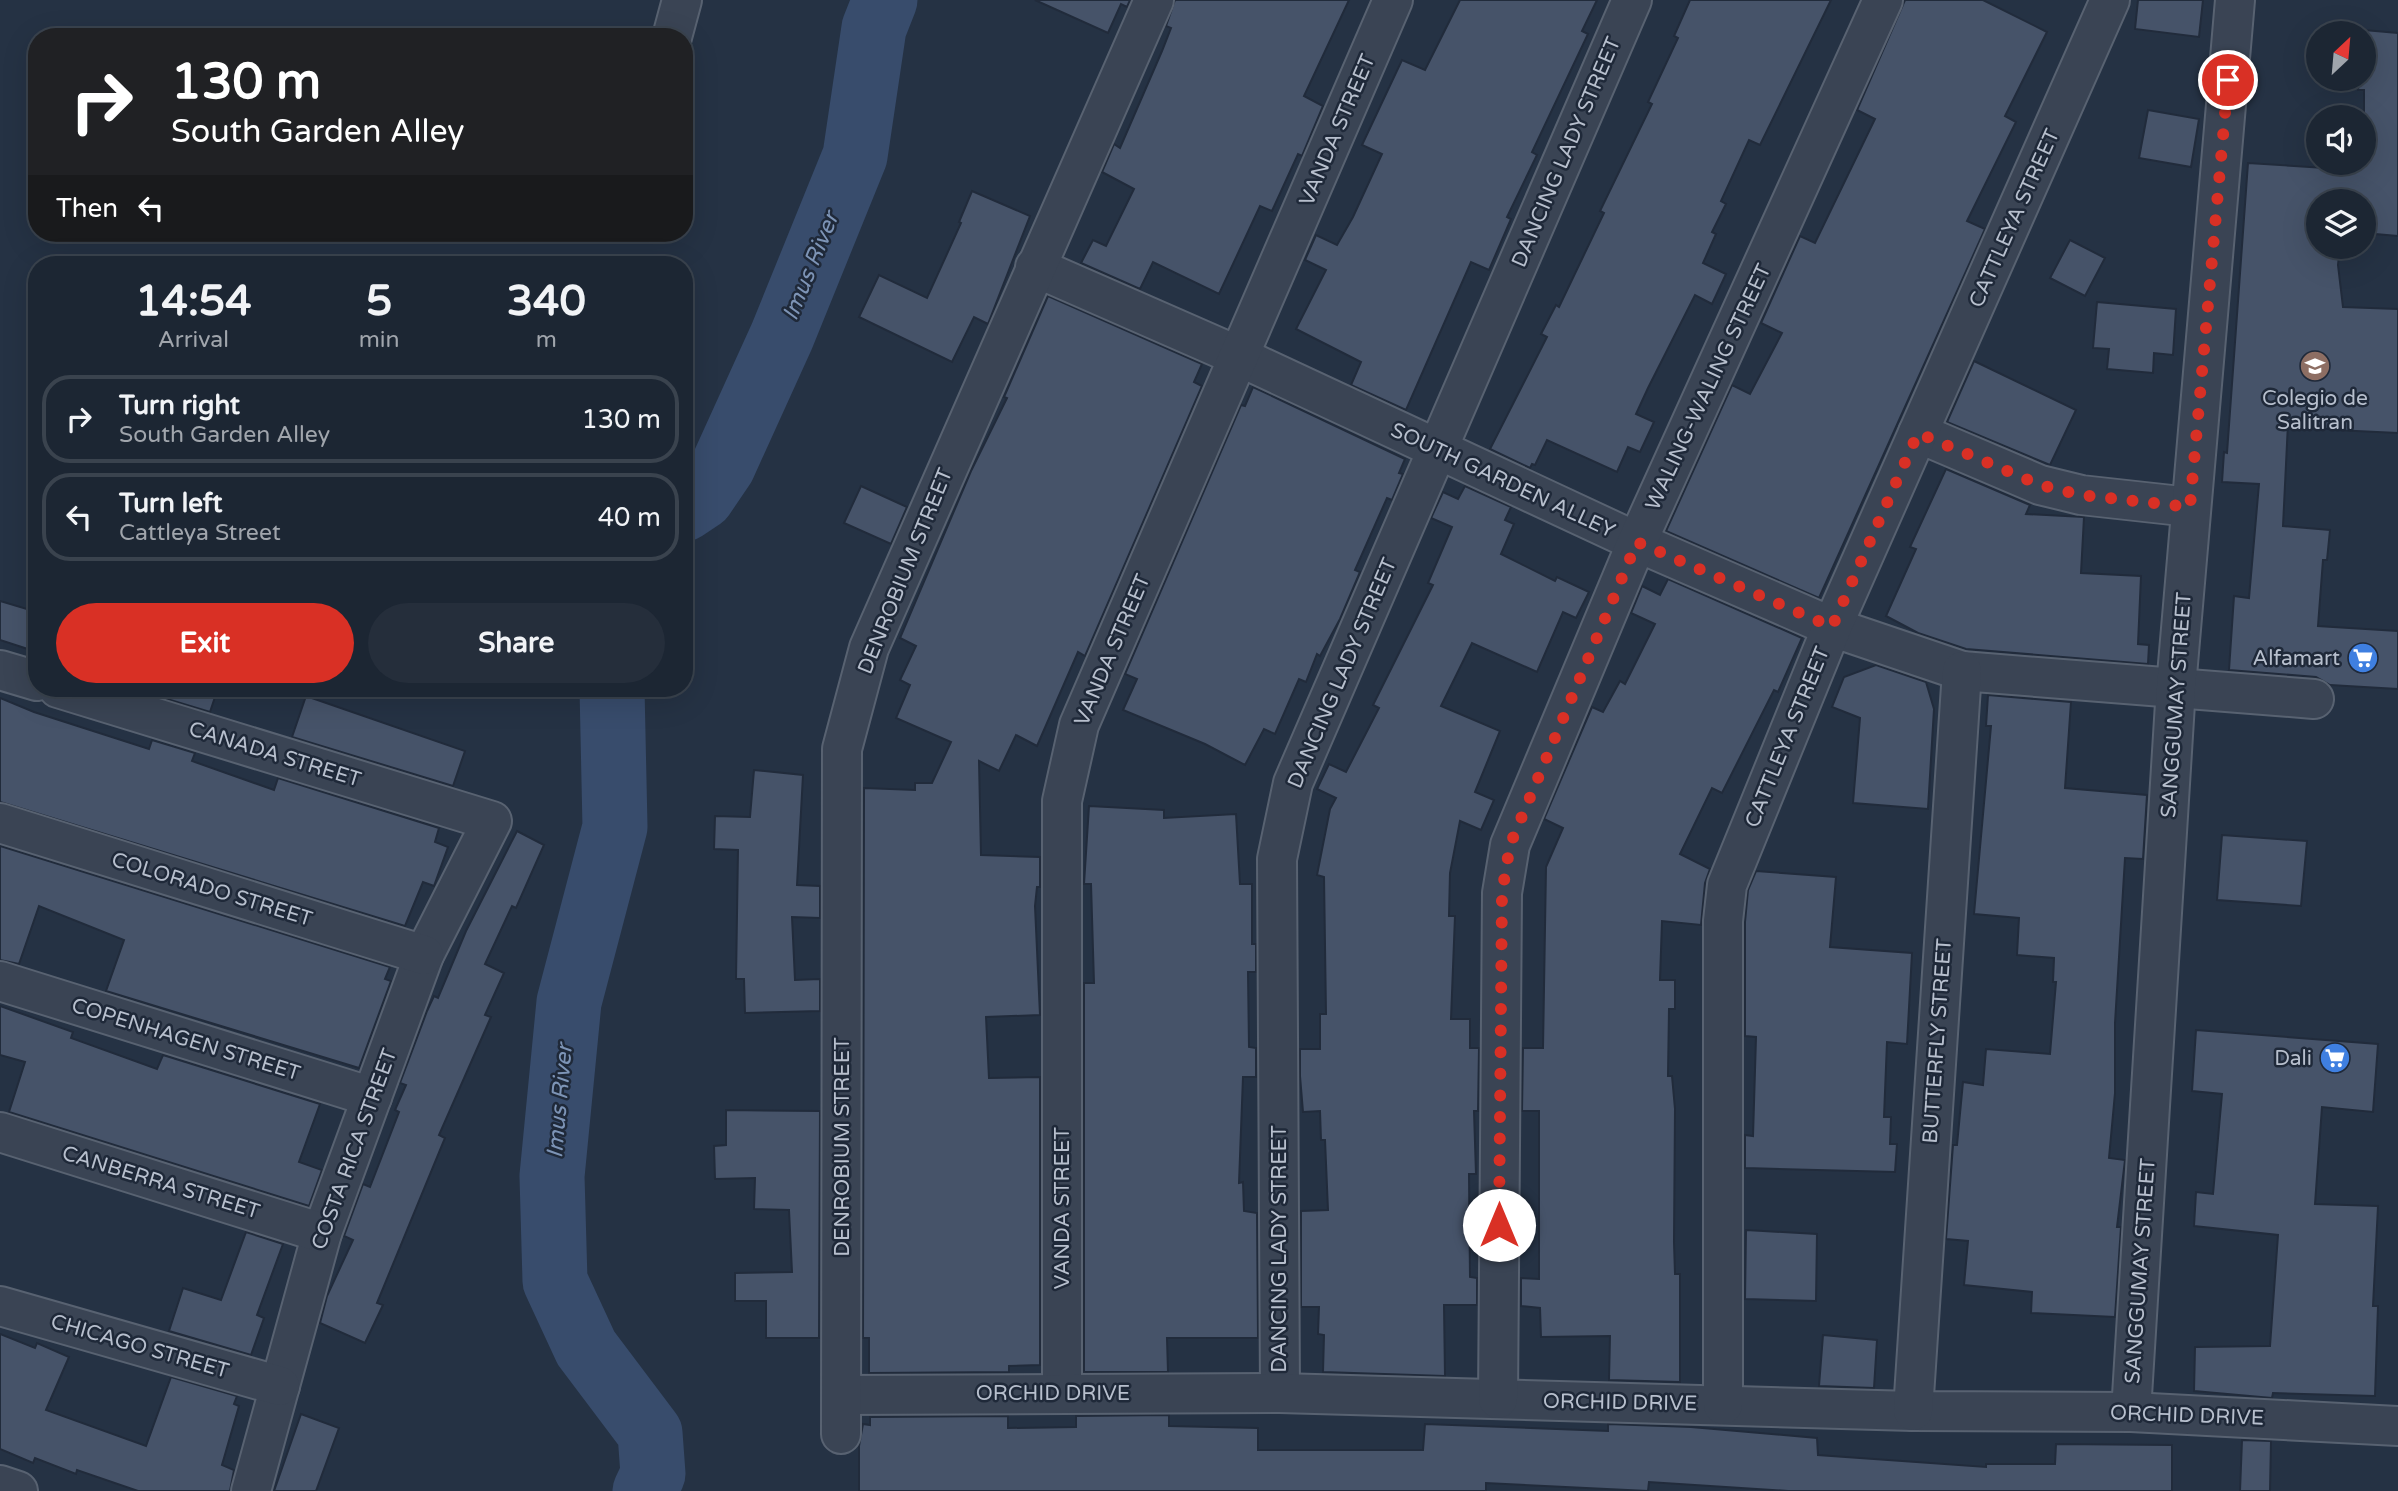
<!DOCTYPE html>
<style>
:root{--surface:#1c2633;--page:#252e3b;--text:#f1f3f6;--muted:#a0a5ac;--line:#3a434e;--accent:#d93025}
body{margin:0;font-family:"Varela Round",sans-serif;background:var(--page);color:var(--text);height:100vh;display:flex;flex-direction:column;font-size:26px;white-space:nowrap}
*{box-sizing:border-box;margin:0}
p{font-size:23px;color:var(--muted)}
.icon{flex:none;width:38px;height:38px;fill:none;stroke:currentColor;stroke-width:2;stroke-linecap:round;stroke-linejoin:round}
.map{position:relative;flex:1;overflow:hidden}
.side{position:absolute;left:28px;top:256px;width:665px;height:441px;display:flex;flex-direction:column;background:var(--surface);border-radius:28px;box-shadow:0 7px 28px #0002,0 0 0 2px var(--line)}
.side>*{flex:none}
.banner{position:absolute;left:28px;top:28px;width:665px;height:214px;border-radius:28px;box-shadow:0 7px 28px #0002,0 0 0 2px var(--line);background:#202124;color:#fff;overflow:hidden}
.needle{width:46px;rotate:26deg}
.tools{position:absolute;left:2306px;top:21px;display:grid;gap:14px}
.tools a{display:grid;place-items:center;width:70px;height:70px;border-radius:50%;background:var(--surface);box-shadow:0 7px 28px #0002,0 0 0 2px var(--line);font-size:35px}
.pin{position:absolute;display:grid;place-items:center;width:60px;height:60px;color:#fff;margin:-30px;border:4px solid #fff;border-radius:50%;box-shadow:0 2px 7px #0007}
.me{position:absolute;width:77px;margin:-38px;rotate:0deg;stroke-linejoin:round;filter:drop-shadow(0 0 5px #0008)}
.turn{display:flex;align-items:center;gap:24px;height:147px;padding:0 28px;font-size:32px}
.turn .icon{width:91px;height:91px;stroke-width:2.5}
.turn b{display:block;font-size:49px;line-height:60px}
.then{display:flex;align-items:center;height:66px;padding:0 28px;background:#0003;gap:14px;font-size:26px}
.eta{display:flex;justify-content:space-evenly;align-items:center;height:119px;text-align:center}
.eta b{font-size:42px;font-weight:700;line-height:49px}
.primary-button{display:flex;gap:14px;margin-top:auto;padding:14px 28px}
.primary-button a{flex:1;height:80px;border-radius:42px;background:var(--accent);color:#fff;font-size:28px;font-weight:700;line-height:80px;text-align:center}
.primary-button a+a{background:var(--page);color:var(--text)}
ul{padding:0;list-style:none}
li{display:flex;align-items:center;gap:21px;height:88px;margin:0 14px 10px;padding:0 14px;border:4px solid var(--line);border-radius:28px}
li div{flex:1}
li b{display:block;font-size:26px}
li em{font-style:normal}
.map>svg:first-child{display:block}
.lines{fill:none;stroke-linecap:round;stroke-linejoin:round}
.river{stroke:#384c6c;stroke-width:65}
.building{fill:#465369;stroke:#212b3b;stroke-width:2}
.minor-casing{stroke:#586271;stroke-width:42}
.minor{stroke:#3a4454;stroke-width:38}
.route{stroke:#d93025;stroke-width:12;stroke-dasharray:0 21.6}
.labels{text-anchor:middle;stroke-width:5;stroke-linejoin:round;paint-order:stroke}
.street-label{font-size:21px;fill:#b7bfcd;stroke:#1f2939}
.poi-label{font-size:21px;fill:#b7bfcd;stroke:#1f2939;text-anchor:end}
.water-label{font-size:23px;font-style:italic;fill:#7d94b6;stroke:#1f2939}
</style>
<div class="map">
<svg width="2398" height="1491" viewBox="0 0 2398 1491">
<rect width="100%" height="100%" fill="#253244"/>
<g class="lines">
<g class="river">
<path d="M 684,509 L 702,497 L 723,466 L 782,336 L 855,156 L 874,28 L 885,0"/>
<path d="M 612,688 L 615,827 L 569,1002 L 552,1176 L 555,1281 L 586,1348 L 650,1433 L 653,1474 L 645,1491"/>
</g>
</g>
<g class="building">
<path d="M 1035,0 L 1130,0 L 1127,7 L 1121,4 L 1108,33 Z"/>
<path d="M 1175,0 L 1349,0 L 1304,96 L 1323,106 L 1302,156 L 1298,154 L 1272,211 L 1260,206 L 1219,294 L 1153,262 L 1140,289 L 1081,263 L 1093,240 L 1106,246 L 1134,189 L 1102,172 L 1114,144 L 1120,148 L 1162,51 L 1171,28 L 1166,26 Z"/>
<path d="M 1460,0 L 1597,0 L 1582,31 L 1588,34 L 1532,152 L 1537,155 L 1507,217 L 1511,219 L 1489,270 L 1471,262 L 1406,410 L 1351,385 L 1361,362 L 1296,329 L 1326,270 L 1305,260 L 1316,235 L 1337,245 L 1353,217 L 1382,154 L 1362,145 L 1402,60 L 1425,70 Z"/>
<path d="M 1690,0 L 1831,0 L 1760,145 L 1749,140 L 1721,201 L 1726,204 L 1712,232 L 1716,234 L 1703,263 L 1726,274 L 1712,304 L 1695,295 L 1648,388 L 1636,414 L 1654,422 L 1640,452 L 1628,447 L 1617,472 L 1547,440 L 1535,465 L 1532,464 L 1530,468 L 1490,449 L 1547,337 L 1541,334 L 1556,305 L 1559,307 L 1604,213 L 1600,211 L 1652,104 L 1648,102 L 1678,38 L 1674,36 Z"/>
<path d="M 1905,0 L 1983,0 L 2047,32 L 2005,116 L 2016,122 L 1967,221 L 1985,229 L 1819,598 L 1666,531 L 1732,385 L 1750,394 L 1782,333 L 1761,323 L 1800,236 L 1815,243 L 1875,119 L 1857,110 Z"/>
<path d="M 2138,0 L 2203,0 L 2199,37 L 2135,29 Z"/>
<path d="M 2364,30 L 2398,33 L 2398,236 L 2364,233 L 2364,201 L 2319,201 L 2319,247 L 2340,247 L 2338,265 L 2343,307 L 2398,309 L 2398,433 L 2335,430 L 2288,423 L 2283,526 L 2330,530 L 2327,560 L 2323,560 L 2318,626 L 2398,631 L 2398,689 L 2330,685 L 2316,677 L 2229,670 L 2234,596 L 2249,598 L 2259,484 L 2222,482 L 2224,452 L 2227,453 L 2248,163 L 2356,170 L 2356,163 L 2364,163 L 2364,90 L 2358,90 L 2359,79 L 2364,79 Z"/>
<path d="M 2148,110 L 2199,119 L 2191,167 L 2139,158 Z"/>
<path d="M 972,191 L 1030,216 L 988,324 L 974,317 L 952,362 L 859,317 L 879,275 L 927,298 L 961,223 L 959,222 Z"/>
<path d="M 2070,240 L 2105,258 L 2085,296 L 2050,278 Z"/>
<path d="M 1048,296 L 1202,364 L 1194,382 L 1202,386 L 1085,656 L 1078,652 L 1037,746 L 1016,735 L 999,771 L 979,761 L 981,855 L 1040,857 L 1040,887 L 1037,887 L 1035,906 L 1040,1015 L 986,1017 L 989,1078 L 1040,1077 L 1040,1365 L 1009,1366 L 1009,1372 L 869,1373 L 869,1338 L 863,1338 L 864,788 L 915,790 L 915,783 L 932,783 L 951,742 L 896,718 L 910,685 L 900,680 L 916,646 L 900,638 L 971,471 L 1007,398 L 1004,397 Z"/>
<path d="M 2097,302 L 2176,309 L 2173,355 L 2154,353 L 2153,373 L 2107,369 L 2109,349 L 2093,348 Z"/>
<path d="M 1974,361 L 2076,410 L 2050,465 L 1947,422 Z"/>
<path d="M 1253,387 L 1405,459 L 1399,473 L 1403,474 L 1392,500 L 1387,498 L 1355,570 L 1360,572 L 1340,619 L 1320,656 L 1317,654 L 1306,682 L 1299,679 L 1275,734 L 1264,729 L 1245,765 L 1205,744 L 1123,710 L 1137,679 L 1125,674 L 1241,405 L 1245,406 Z"/>
<path d="M 1946,469 L 2030,505 L 2026,514 L 2084,517 L 2081,573 L 2141,576 L 2138,644 L 2149,645 L 2148,664 L 1966,649 L 1918,633 L 1886,616 L 1916,549 L 1910,547 Z"/>
<path d="M 861,486 L 907,507 L 891,544 L 844,523 Z"/>
<path d="M 1465,486 L 1511,507 L 1505,520 L 1514,524 L 1501,554 L 1555,581 L 1557,577 L 1589,592 L 1576,618 L 1563,612 L 1537,672 L 1472,643 L 1441,706 L 1500,731 L 1475,792 L 1494,800 L 1481,830 L 1460,821 L 1450,873 L 1449,916 L 1455,916 L 1451,1019 L 1470,1019 L 1470,1048 L 1479,1048 L 1478,1111 L 1474,1111 L 1476,1174 L 1469,1174 L 1470,1277 L 1477,1278 L 1477,1305 L 1444,1305 L 1445,1376 L 1323,1372 L 1324,1335 L 1318,1334 L 1319,1307 L 1301,1307 L 1301,1211 L 1328,1210 L 1325,1140 L 1321,1140 L 1320,1111 L 1303,1112 L 1300,1076 L 1300,1049 L 1320,1049 L 1320,1014 L 1326,1014 L 1324,877 L 1317,875 L 1330,809 L 1336,798 L 1317,789 L 1329,764 L 1346,772 L 1379,708 L 1373,705 L 1433,585 L 1428,583 L 1452,527 L 1431,518 L 1443,492 L 1458,499 Z"/>
<path d="M 1668,579 L 1802,638 L 1778,692 L 1774,690 L 1722,793 L 1712,788 L 1680,854 L 1710,869 L 1705,883 L 1701,925 L 1662,921 L 1660,980 L 1675,980 L 1675,1009 L 1669,1009 L 1668,1076 L 1672,1076 L 1675,1109 L 1674,1242 L 1675,1274 L 1680,1274 L 1680,1382 L 1609,1380 L 1610,1336 L 1541,1337 L 1540,1308 L 1521,1306 L 1521,1278 L 1539,1279 L 1539,1111 L 1522,1111 L 1523,1048 L 1543,1048 L 1546,867 L 1563,828 L 1544,819 L 1592,707 L 1603,712 L 1620,681 L 1625,684 L 1655,624 L 1631,613 L 1642,586 L 1660,595 Z"/>
<path d="M 0,601 L 37,612 L 37,652 L 0,640 Z"/>
<path d="M 1876,665 L 1926,682 L 1934,709 L 1928,809 L 1853,803 L 1860,718 L 1832,707 L 1844,677 Z"/>
<path d="M 171,688 L 218,688 L 210,712 L 167,699 Z"/>
<path d="M 1988,695 L 2071,702 L 2065,788 L 2147,795 L 2143,859 L 2125,858 L 2115,1023 L 2115,1093 L 2109,1158 L 2125,1160 L 2117,1227 L 2121,1227 L 2115,1317 L 2031,1313 L 2032,1292 L 1964,1285 L 1968,1241 L 1946,1239 L 1953,1145 L 1957,1145 L 1963,1082 L 1983,1085 L 1986,1049 L 2050,1054 L 2056,982 L 2053,982 L 2054,958 L 2017,955 L 2019,918 L 1974,914 L 1991,726 L 1986,726 Z"/>
<path d="M 306,696 L 465,751 L 453,786 L 292,737 Z"/>
<path d="M 0,698 L 34,712 L 149,749 L 152,740 L 195,753 L 192,761 L 274,790 L 278,778 L 439,828 L 435,842 L 448,847 L 434,886 L 423,882 L 405,926 L 0,802 Z"/>
<path d="M 754,770 L 803,775 L 797,885 L 820,886 L 820,918 L 792,917 L 795,980 L 820,979 L 820,1011 L 745,1013 L 744,979 L 736,979 L 738,850 L 714,849 L 715,816 L 750,817 Z"/>
<path d="M 1089,806 L 1164,810 L 1164,818 L 1236,814 L 1240,884 L 1252,884 L 1252,944 L 1256,944 L 1256,972 L 1248,972 L 1249,1047 L 1256,1048 L 1256,1077 L 1243,1077 L 1239,1183 L 1243,1182 L 1244,1211 L 1257,1213 L 1258,1338 L 1167,1338 L 1168,1372 L 1084,1372 L 1084,983 L 1094,983 L 1091,884 L 1084,884 Z"/>
<path d="M 517,831 L 544,845 L 516,908 L 512,906 L 485,964 L 504,973 L 485,1015 L 491,1017 L 439,1135 L 445,1138 L 377,1303 L 383,1305 L 365,1343 L 320,1323 L 327,1296 L 353,1240 L 344,1236 L 363,1184 L 370,1187 L 399,1112 L 395,1110 L 406,1085 L 400,1083 L 427,1011 L 434,996 L 438,998 L 466,931 Z"/>
<path d="M 2222,835 L 2307,841 L 2301,906 L 2217,900 Z"/>
<path d="M 0,846 L 390,967 L 385,979 L 391,981 L 359,1068 L 106,991 L 124,940 L 39,906 L 19,964 L 0,960 Z"/>
<path d="M 1756,871 L 1836,877 L 1830,947 L 1912,953 L 1907,1044 L 1887,1042 L 1884,1117 L 1891,1117 L 1890,1144 L 1897,1144 L 1895,1172 L 1745,1168 L 1745,1135 L 1753,1136 L 1756,1037 L 1745,1036 L 1745,922 L 1748,890 Z"/>
<path d="M 0,1006 L 73,1032 L 71,1038 L 157,1069 L 163,1055 L 320,1104 L 299,1162 L 322,1170 L 309,1206 L 9,1112 L 25,1062 L 0,1055 Z"/>
<path d="M 2196,1030 L 2378,1044 L 2373,1112 L 2322,1107 L 2315,1204 L 2378,1206 L 2373,1306 L 2378,1306 L 2375,1396 L 2273,1393 L 2272,1398 L 2194,1391 L 2195,1347 L 2270,1346 L 2278,1235 L 2194,1226 L 2196,1192 L 2213,1194 L 2222,1094 L 2192,1091 Z"/>
<path d="M 726,1110 L 820,1111 L 819,1338 L 766,1338 L 766,1301 L 735,1301 L 735,1273 L 792,1272 L 789,1210 L 754,1209 L 755,1178 L 715,1179 L 714,1146 L 726,1145 Z"/>
<path d="M 1746,1230 L 1817,1234 L 1816,1301 L 1745,1299 Z"/>
<path d="M 246,1232 L 283,1244 L 257,1315 L 264,1318 L 251,1355 L 169,1331 L 183,1288 L 221,1300 Z"/>
<path d="M 0,1334 L 35,1348 L 37,1343 L 69,1357 L 46,1410 L 146,1446 L 171,1377 L 237,1396 L 234,1404 L 239,1406 L 222,1465 L 234,1470 L 230,1491 L 138,1491 L 77,1470 L 76,1474 L 35,1458 L 33,1463 L 0,1449 Z"/>
<path d="M 1823,1335 L 1877,1340 L 1874,1388 L 1819,1386 Z"/>
<path d="M 301,1414 L 339,1428 L 316,1491 L 274,1491 Z"/>
<path d="M 1169,1415 L 1169,1426 L 1258,1428 L 1258,1450 L 1423,1450 L 1425,1424 L 1608,1431 L 1608,1424 L 1691,1427 L 1817,1438 L 1818,1455 L 1986,1467 L 1986,1464 L 2055,1464 L 2056,1444 L 2172,1445 L 2172,1491 L 1788,1491 L 1649,1482 L 1648,1491 L 1486,1483 L 1486,1491 L 859,1491 L 859,1446 L 863,1424 L 870,1425 L 870,1417 L 1008,1416 L 1008,1428 L 1076,1427 L 1076,1416 Z"/>
<path d="M 2242,1440 L 2271,1441 L 2270,1491 L 2240,1491 Z"/>
</g>
<g class="lines">
<g class="minor-casing">
<g id="minor">
<path d="M 672,37 L 682,0"/>
<path d="M 1035,267 L 1238,356 L 1637,542 L 1832,627 L 1962,671 L 2314,699"/>
<path d="M 1918,433 L 2040,485 L 2081,495 L 2190,507"/>
<path d="M 0,670 L 37,681"/>
<path d="M 58,688 L 492,821 L 424,955 L 322,1233 L 251,1491"/>
<path d="M 0,823 L 424,955"/>
<path d="M 0,981 L 372,1097"/>
<path d="M 0,1132 L 322,1233"/>
<path d="M 0,1306 L 280,1386"/>
<path d="M 1062,1392 L 1062,801 L 1079,725 L 1393,0"/>
<path d="M 1280,1393 L 1277,859 L 1293,783 L 1632,0"/>
<path d="M 842,1395 L 1280,1393 L 1913,1411 L 2131,1412 L 2398,1426"/>
<path d="M 1498,1399 L 1502,893 L 1510,845 L 1637,542 L 1883,0"/>
<path d="M 1723,1405 L 1723,921 L 1727,885 L 1832,627 L 2110,0"/>
<path d="M 1913,1411 L 1962,671"/>
<path d="M 2131,1412 L 2176,687 L 2235,0"/>
<path d="M 841,1434 L 842,749 L 869,648 L 1154,0"/>
<path d="M 0,1485 L 18,1491"/>
</g>
</g>
<use href="#minor" class="minor"/>
</g>
<g class="lines">
<path class="route" d="M 1499,1225 L 1502,893 L 1510,845 L 1637,542 L 1832,627 L 1918,433 L 2040,485 L 2081,495 L 2190,507 L 2228,80"/>
</g>
<defs>
<g id="university-disc" transform="scale(1.575)"><circle r="9.5" fill="#8d6e63" stroke="#1f2939"/><path d="M0-5L7-2L0 1L-7-2ZM-4 1L0 2.5L4 1V4Q0 6-4 4Z" fill="#fff"/></g>
<g id="supermarket-disc" transform="scale(1.575)"><circle r="9.5" fill="#3f7fe0" stroke="#1f2939"/><path d="M-6-5.5h2.5l.6 2H6L4.5 2H-2.5L-4.4-4H-6ZM-1.5 3.2a1.3 1.3 0 1 0 .1 0ZM3 3.2a1.3 1.3 0 1 0 .1 0Z" fill="#fff"/></g>
</defs>
<g fill-rule="evenodd">
<use href="#university-disc" x="2315" y="366"/>
<use href="#supermarket-disc" x="2363" y="658"/>
<use href="#supermarket-disc" x="2335" y="1058"/>
</g>
<g class="labels">
<g class="street-label">
<text transform="translate(1337 130) rotate(-67)" y="7">VANDA STREET</text>
<text transform="translate(1566 152) rotate(-67)" y="7">DANCING LADY STREET</text>
<text transform="translate(2014 218) rotate(-66)" y="7">CATTLEYA STREET</text>
<text transform="translate(1708 387) rotate(-65)" y="7">WALING-WALING STREET</text>
<text transform="translate(1503 480) rotate(25)" y="7">SOUTH GARDEN ALLEY</text>
<text transform="translate(905 571) rotate(-68)" y="7">DENROBIUM STREET</text>
<text transform="translate(1112 650) rotate(-67)" y="7">VANDA STREET</text>
<text transform="translate(1342 673) rotate(-67)" y="7">DANCING LADY STREET</text>
<text transform="translate(2176 705) rotate(-86)" y="7">SANGGUMAY STREET</text>
<text transform="translate(1787 737) rotate(-68)" y="7">CATTLEYA STREET</text>
<text transform="translate(275 754) rotate(17)" y="7">CANADA STREET</text>
<text transform="translate(212 889) rotate(17)" y="7">COLORADO STREET</text>
<text transform="translate(186 1039) rotate(17)" y="7">COPENHAGEN STREET</text>
<text transform="translate(1937 1041) rotate(-86)" y="7">BUTTERFLY STREET</text>
<text transform="translate(842 1147) rotate(-90)" y="7">DENROBIUM STREET</text>
<text transform="translate(354 1149) rotate(-70)" y="7">COSTA RICA STREET</text>
<text transform="translate(161 1182) rotate(17)" y="7">CANBERRA STREET</text>
<text transform="translate(1062 1208) rotate(-90)" y="7">VANDA STREET</text>
<text transform="translate(1279 1249) rotate(-90)" y="7">DANCING LADY STREET</text>
<text transform="translate(2140 1271) rotate(-86)" y="7">SANGGUMAY STREET</text>
<text transform="translate(140 1346) rotate(16)" y="7">CHICAGO STREET</text>
<text x="1053" y="1400">ORCHID DRIVE</text>
<text transform="translate(1620 1402) rotate(1)" y="7">ORCHID DRIVE</text>
<text transform="translate(2187 1415) rotate(2)" y="7">ORCHID DRIVE</text>
</g>
<g class="poi-label">
<text x="2315" y="405" text-anchor="middle">Colegio de<tspan x="2315" dy="24">Salitran</tspan></text>
<text x="2340" y="665">Alfamart</text>
<text x="2312" y="1065">Dali</text>
</g>
<g class="water-label">
<text transform="translate(810 266) rotate(-68)" y="8">Imus River</text>
<text transform="translate(559 1101) rotate(-85)" y="8">Imus River</text>
</g>
</g>
</svg>
<div class="tools">
<a><svg class="needle" viewBox="-14 -14 28 28"><path d="M0-13l5 13h-10z" fill="#e53935"/><path d="M0 13l5-13h-10z" fill="#a0a5ac"/></svg></a>
<a><svg class="icon" aria-label="sound" viewBox="0 0 24 24"><path d="M4 9h4l5-4v14l-5-4H4zM17 9q2 3 0 6"/></svg></a>
<a><svg class="icon" aria-label="layers" viewBox="0 0 24 24"><path d="M12 4l9 5-9 5-9-5zM3 14l9 5 9-5"/></svg></a>
</div>
<div class="pin" style="left:2228px;top:80px;background:#d93025"><svg class="icon" aria-label="arrive" viewBox="0 0 24 24"><path d="M6 21V4h12l-3 4 3 4H6"/></svg></div>
<svg class="me" style="left:1499px;top:1225px" viewBox="-20 -20 40 40"><circle r="19" fill="#fff"/><path d="M0-13L10 11 0 6-10 11z" fill="#d93025"/></svg>
<div class="banner">
<div class="turn"><svg class="icon" aria-label="right" viewBox="0 0 24 24"><path d="M7 20v-9h11M14 6l5 5-5 5"/></svg><div><b>130 m</b>South Garden Alley</div></div>
<div class="then">Then<svg class="icon" aria-label="left" viewBox="0 0 24 24"><path d="M17 20v-9H6M10 6l-5 5 5 5"/></svg></div>
</div>
<section class="side">
<div class="eta">
<div><b>14:54</b><p>Arrival</p></div>
<div><b>5</b><p>min</p></div>
<div><b>340</b><p>m</p></div>
</div>
<ul>
<li><svg class="icon" aria-label="right" viewBox="0 0 24 24"><path d="M7 20v-9h11M14 6l5 5-5 5"/></svg><div><b>Turn right</b><p>South Garden Alley</p></div><em>130 m</em></li>
<li><svg class="icon" aria-label="left" viewBox="0 0 24 24"><path d="M17 20v-9H6M10 6l-5 5 5 5"/></svg><div><b>Turn left</b><p>Cattleya Street</p></div><em>40 m</em></li>
</ul>
<div class="primary-button"><a>Exit</a><a>Share</a></div>
</section>
</div>
